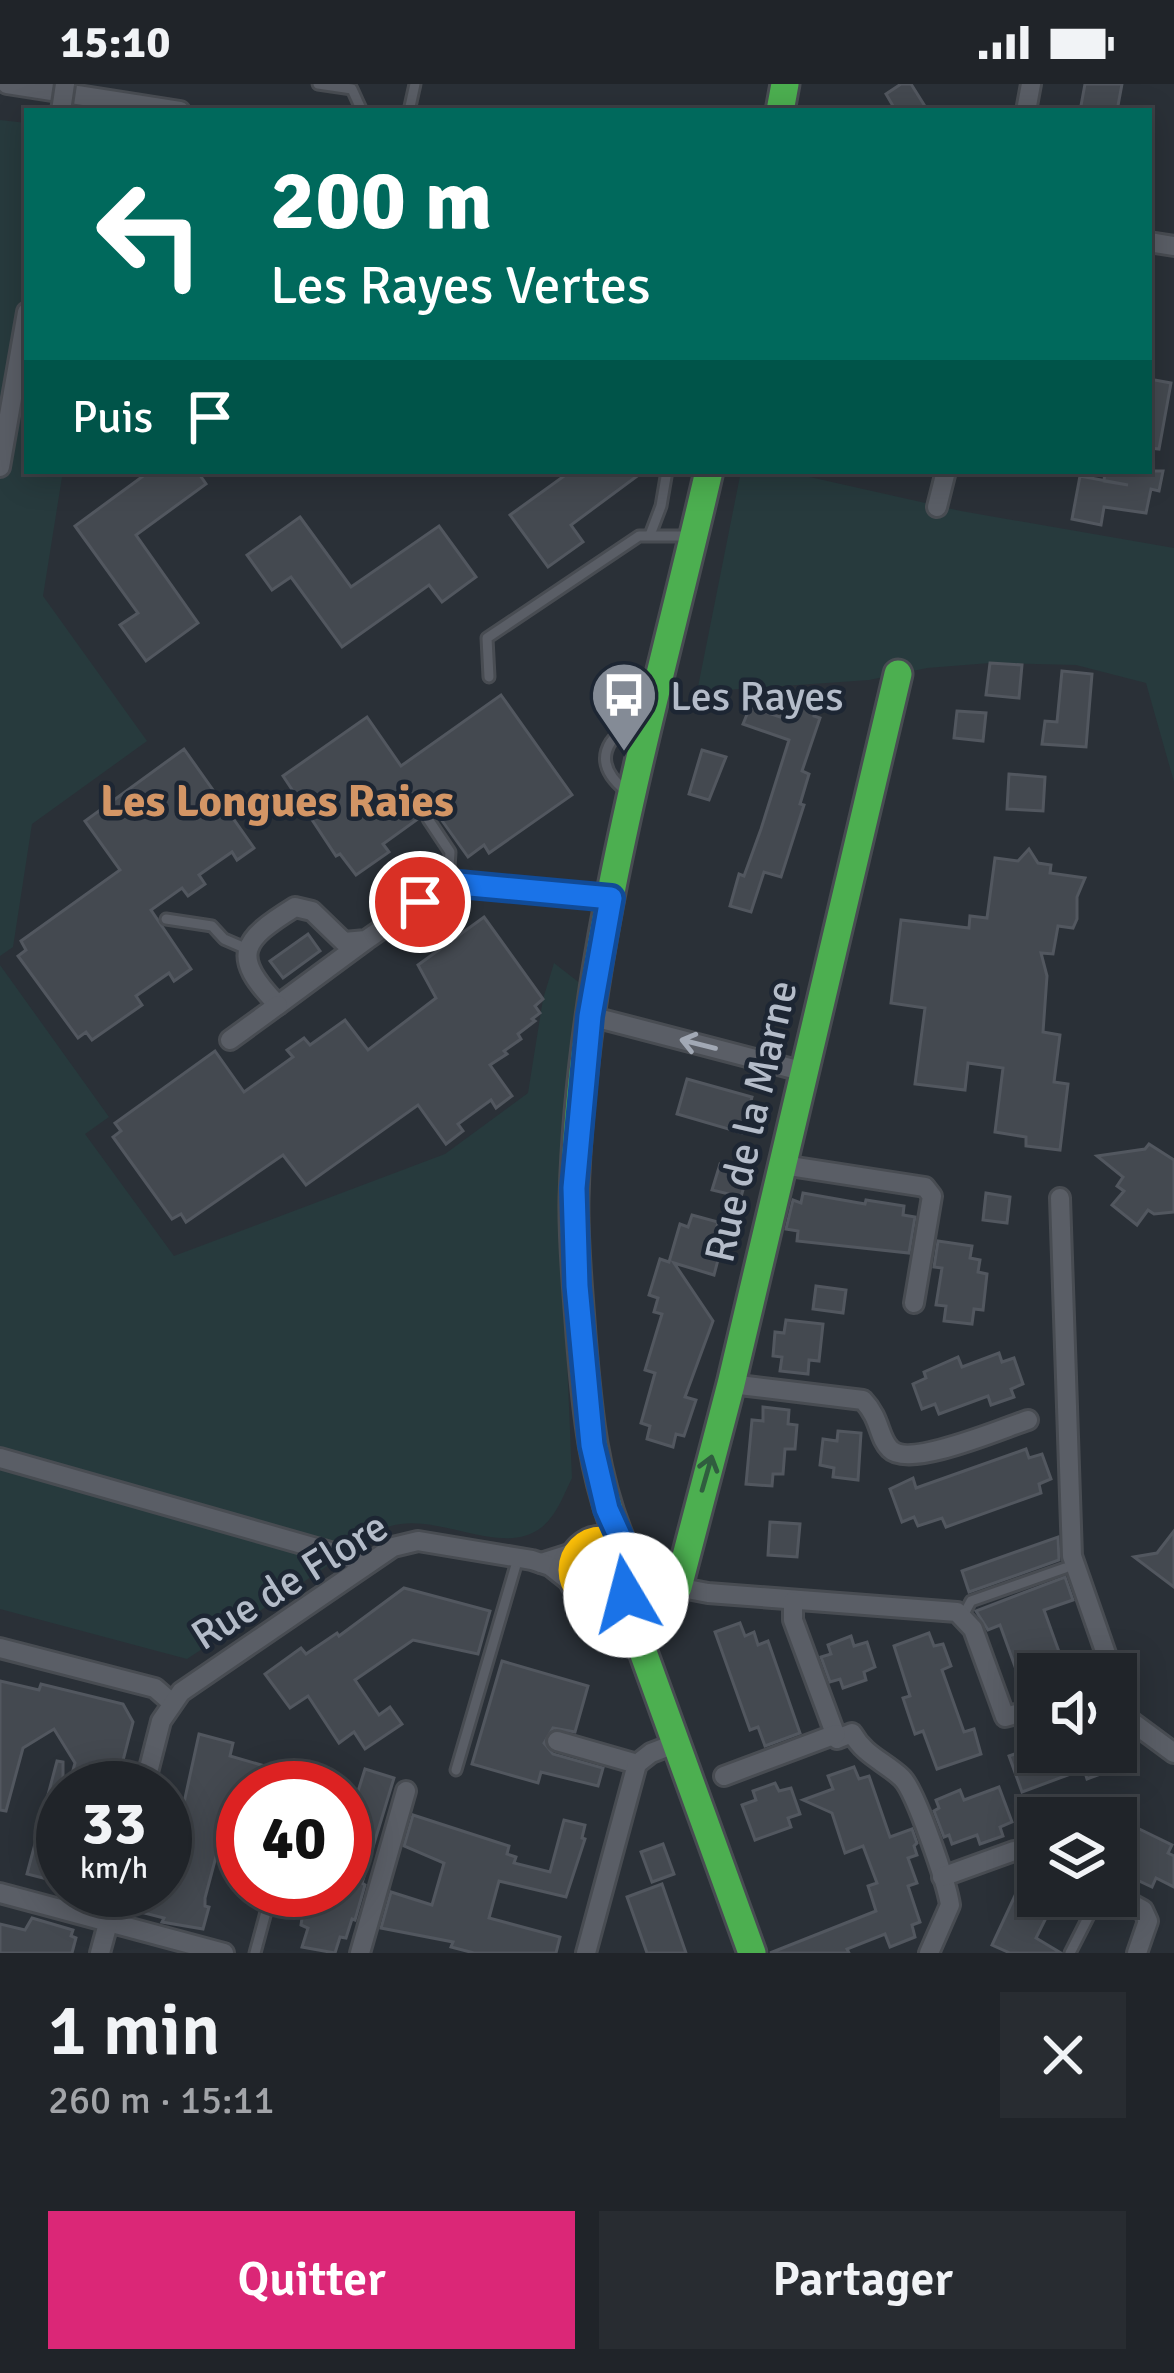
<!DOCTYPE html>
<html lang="fr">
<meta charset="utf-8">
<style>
:root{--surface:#202429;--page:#282c31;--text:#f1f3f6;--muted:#a2a4a8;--line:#3d4146;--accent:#db2777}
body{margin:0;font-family:Signika,sans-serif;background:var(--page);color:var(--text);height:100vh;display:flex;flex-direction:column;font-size:45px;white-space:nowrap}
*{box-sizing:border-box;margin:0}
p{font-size:39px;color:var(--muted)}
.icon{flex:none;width:66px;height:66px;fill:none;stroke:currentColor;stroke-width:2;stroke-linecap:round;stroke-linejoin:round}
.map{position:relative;height:1869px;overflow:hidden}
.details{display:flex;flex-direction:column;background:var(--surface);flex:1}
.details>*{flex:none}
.top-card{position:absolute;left:24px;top:24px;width:1128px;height:366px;border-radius:0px;box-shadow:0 6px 30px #0003,0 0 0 3px var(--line);background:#00695c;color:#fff;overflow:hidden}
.tools{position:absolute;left:1017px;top:1569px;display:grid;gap:24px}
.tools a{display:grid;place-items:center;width:120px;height:120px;border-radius:0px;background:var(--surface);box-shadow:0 6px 30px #0003,0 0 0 3px var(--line);font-size:60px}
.speed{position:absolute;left:36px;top:1677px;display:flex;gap:24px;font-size:60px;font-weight:700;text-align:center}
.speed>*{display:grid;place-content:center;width:156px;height:156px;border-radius:50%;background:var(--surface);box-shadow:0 6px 30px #0003,0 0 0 3px var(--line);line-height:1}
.speed small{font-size:30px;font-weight:400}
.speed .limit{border:18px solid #d22;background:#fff;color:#111}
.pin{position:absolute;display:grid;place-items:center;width:102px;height:102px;color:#fff;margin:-51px;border:6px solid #fff;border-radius:50%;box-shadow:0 3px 12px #0007}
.me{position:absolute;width:132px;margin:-66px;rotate:352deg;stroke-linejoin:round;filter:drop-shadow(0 0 9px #0008)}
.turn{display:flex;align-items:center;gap:42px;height:252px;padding:0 48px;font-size:54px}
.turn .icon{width:156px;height:156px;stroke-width:2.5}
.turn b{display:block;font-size:84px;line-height:102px}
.then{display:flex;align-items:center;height:114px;padding:0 48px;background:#0003;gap:24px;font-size:45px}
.round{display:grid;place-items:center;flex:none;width:126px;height:126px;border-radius:0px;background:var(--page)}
.head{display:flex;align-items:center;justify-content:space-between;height:204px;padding:0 48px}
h1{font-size:72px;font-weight:600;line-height:90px}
.cta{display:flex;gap:24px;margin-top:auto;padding:24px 48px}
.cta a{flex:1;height:138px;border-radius:0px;background:var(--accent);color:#fff;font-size:48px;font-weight:600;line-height:138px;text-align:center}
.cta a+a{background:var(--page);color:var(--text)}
.status{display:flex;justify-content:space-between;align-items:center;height:84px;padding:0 60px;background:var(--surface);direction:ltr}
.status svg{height:33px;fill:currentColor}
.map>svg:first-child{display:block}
.green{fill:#273a3d}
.building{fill:#444950;stroke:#52575f;stroke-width:3}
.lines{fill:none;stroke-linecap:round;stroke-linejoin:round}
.lane-casing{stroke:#484c52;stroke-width:15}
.street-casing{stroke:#484c52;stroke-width:24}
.fast-casing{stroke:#484c52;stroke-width:33}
.slow-casing{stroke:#484c52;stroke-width:33}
.lane{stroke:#5a5e66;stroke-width:9}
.street{stroke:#5a5e66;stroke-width:18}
.fast{stroke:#4caf50;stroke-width:27}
.slow{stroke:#ffc107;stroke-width:27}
.street-bridge-casing{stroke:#484c52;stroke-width:24;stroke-linecap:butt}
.street-bridge{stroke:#5a5e66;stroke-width:18}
.oneway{stroke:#a2a9b5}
.oneway2{stroke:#305d3f}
.route-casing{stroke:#114b97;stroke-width:30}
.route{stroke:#1a73e8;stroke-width:21}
.labels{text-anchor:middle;stroke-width:9;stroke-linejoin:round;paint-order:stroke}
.poi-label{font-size:42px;fill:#b4bcc9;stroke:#1d2633;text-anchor:start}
.street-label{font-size:42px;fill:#b4bcc9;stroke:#1d2633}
.neighbourhood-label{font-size:45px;font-weight:bold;fill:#d39565;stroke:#1d2633}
</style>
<div class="status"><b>15:10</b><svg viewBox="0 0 49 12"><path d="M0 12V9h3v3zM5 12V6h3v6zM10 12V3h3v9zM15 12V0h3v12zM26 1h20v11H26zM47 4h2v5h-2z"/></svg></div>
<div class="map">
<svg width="1174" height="1869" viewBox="0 0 1174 1869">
<rect width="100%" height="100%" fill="#2a3037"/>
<g class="green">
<path d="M 0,36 L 27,39 L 27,387 L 63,387 L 43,512 L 147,657 L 32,740 L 13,863 L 0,872 Z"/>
<path d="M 741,387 L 783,387 L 961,427 L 1174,464 L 1174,698 L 1146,599 L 1076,581 L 990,579 L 927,584 L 869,596 L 697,608 Z"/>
<path d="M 554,879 L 581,900 L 559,1085 L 572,1394 C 564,1410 557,1431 542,1443 C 501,1476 434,1424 385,1444 L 187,1575 L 0,1525 L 0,881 L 109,1033 L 85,1050 L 174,1172 L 445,1070 L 528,1009 L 543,915 Z"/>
</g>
<g class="building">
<path d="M 901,0 L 911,0 L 928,27 L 896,27 L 886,10 Z"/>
<path d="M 1085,0 L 1122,0 L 1117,27 L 1080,27 Z"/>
<path d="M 1149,295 L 1171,299 L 1159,365 L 1149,364 Z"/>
<path d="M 150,387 L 197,387 L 206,400 L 136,451 L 198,539 L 146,577 L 120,541 L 138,529 L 75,442 Z"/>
<path d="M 571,387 L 644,387 L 571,441 L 583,458 L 548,483 L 510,431 Z"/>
<path d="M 1105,387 L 1163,387 L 1159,407 L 1151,405 L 1146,429 L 1104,423 L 1101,441 L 1072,435 L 1080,392 L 1128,401 L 1104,397 Z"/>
<path d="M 300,433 L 351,503 L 439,442 L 476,493 L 442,518 L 429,501 L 342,563 L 291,493 L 272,506 L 247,471 Z"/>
<path d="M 990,579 L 1022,581 L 1019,614 L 986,611 Z"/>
<path d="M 1062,587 L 1092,590 L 1086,663 L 1042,660 L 1045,637 L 1057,638 Z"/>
<path d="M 501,611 L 572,711 L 489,769 L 484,761 L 468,773 L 433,724 L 383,760 L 389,768 L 356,791 L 340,770 L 336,772 L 283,692 L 367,633 L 401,682 Z"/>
<path d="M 789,619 L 815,627 L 814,632 L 820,634 L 802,687 L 809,690 L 800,720 L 804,721 L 781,793 L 764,788 L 751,828 L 730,822 L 739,790 L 744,792 L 761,745 L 789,656 L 743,640 L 750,623 L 780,633 Z"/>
<path d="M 957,627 L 986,629 L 983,657 L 954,654 Z"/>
<path d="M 184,665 L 254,764 L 237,776 L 232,768 L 199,791 L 205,800 L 188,812 L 182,804 L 151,826 L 191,885 L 174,897 L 169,889 L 136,912 L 142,921 L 92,956 L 86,948 L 78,954 L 18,872 L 26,866 L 21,857 L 120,786 L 85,737 Z"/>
<path d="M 702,666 L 726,673 L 709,716 L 689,710 Z"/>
<path d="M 1009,690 L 1045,693 L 1043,727 L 1007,725 Z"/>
<path d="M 1029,765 L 1038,779 L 1051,781 L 1050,789 L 1085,794 L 1077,813 L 1077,835 L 1073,844 L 1058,842 L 1053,870 L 1041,869 L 1047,892 L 1043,948 L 1060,951 L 1054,998 L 1068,1000 L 1060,1066 L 1026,1062 L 1026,1053 L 995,1048 L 1003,984 L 968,979 L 965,1006 L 915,1000 L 925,924 L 891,919 L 901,836 L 969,844 L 970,832 L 987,834 L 995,774 L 1018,777 Z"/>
<path d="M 484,833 L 543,915 L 535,922 L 540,929 L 532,935 L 535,937 L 518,950 L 521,955 L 504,967 L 507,970 L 490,981 L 512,1012 L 496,1024 L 491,1016 L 458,1040 L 463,1047 L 446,1060 L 418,1021 L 306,1101 L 283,1071 L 186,1138 L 181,1130 L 172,1135 L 113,1053 L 121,1047 L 115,1039 L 215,967 L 244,1008 L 293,973 L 287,966 L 304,954 L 310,961 L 345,936 L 368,966 L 436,914 L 418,881 Z"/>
<path d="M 308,850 L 320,867 L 283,894 L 270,877 Z"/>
<path d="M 687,995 L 752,1013 L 742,1049 L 677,1030 Z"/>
<path d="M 1149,1060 L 1174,1076 L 1174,1128 L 1154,1130 L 1148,1126 L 1137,1141 L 1112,1121 L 1124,1107 L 1117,1102 L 1123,1093 L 1097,1072 L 1145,1065 Z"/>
<path d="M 720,1080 L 748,1088 L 741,1113 L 712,1106 Z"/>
<path d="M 803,1109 L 865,1120 L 866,1116 L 904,1122 L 903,1131 L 915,1133 L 909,1169 L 797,1157 L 798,1147 L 786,1145 L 793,1116 L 801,1119 Z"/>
<path d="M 986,1109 L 1010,1113 L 1007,1139 L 983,1136 Z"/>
<path d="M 692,1131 L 718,1138 L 715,1150 L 724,1153 L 714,1191 L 674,1179 L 713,1237 L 685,1313 L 696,1316 L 684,1352 L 676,1350 L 673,1363 L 647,1355 L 650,1342 L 641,1339 L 655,1289 L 645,1286 L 662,1230 L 654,1228 L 658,1214 L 649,1211 L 660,1175 L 669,1178 L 680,1140 L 688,1143 Z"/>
<path d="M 938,1157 L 972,1162 L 970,1174 L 980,1176 L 978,1188 L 987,1190 L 983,1226 L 974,1225 L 972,1240 L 944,1237 L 946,1222 L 936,1221 L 942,1184 L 934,1183 Z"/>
<path d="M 816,1202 L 846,1206 L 843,1229 L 813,1225 Z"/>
<path d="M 786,1236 L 823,1240 L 819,1277 L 809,1276 L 808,1290 L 780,1287 L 782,1273 L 773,1272 L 775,1248 L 784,1249 Z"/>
<path d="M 999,1269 L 1002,1278 L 1014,1274 L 1023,1300 L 1011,1305 L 1014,1313 L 991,1321 L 988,1312 L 939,1330 L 935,1320 L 922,1325 L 913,1300 L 926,1294 L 924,1288 L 958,1273 L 962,1283 Z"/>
<path d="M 763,1323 L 789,1326 L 788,1340 L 797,1341 L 795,1365 L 785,1365 L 783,1390 L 773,1390 L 772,1402 L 746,1400 L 752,1336 L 763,1337 Z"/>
<path d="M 838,1347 L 861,1349 L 858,1396 L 833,1393 L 834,1384 L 820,1381 L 823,1355 L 837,1357 Z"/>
<path d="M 1026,1365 L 1029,1374 L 1042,1370 L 1051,1395 L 1039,1400 L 1041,1409 L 946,1443 L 942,1434 L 918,1442 L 914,1433 L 902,1438 L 890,1405 L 913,1394 L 916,1404 Z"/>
<path d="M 770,1438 L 800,1440 L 797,1473 L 768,1471 Z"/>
<path d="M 1174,1447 L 1174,1503 L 1134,1473 L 1157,1469 Z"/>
<path d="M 1058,1453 L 1059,1476 L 969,1508 L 962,1487 Z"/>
<path d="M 1065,1493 L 1073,1516 L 1044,1526 L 1067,1590 L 1038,1590 L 1038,1611 L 1026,1613 L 1000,1541 L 988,1546 L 976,1527 Z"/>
<path d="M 404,1504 L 490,1527 L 478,1570 L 413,1556 L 355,1596 L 379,1631 L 390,1623 L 402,1640 L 365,1665 L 354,1648 L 339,1659 L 308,1612 L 290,1624 L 265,1590 L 301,1564 L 306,1570 L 337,1549 L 339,1552 Z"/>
<path d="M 740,1539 L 745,1552 L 754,1548 L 758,1561 L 768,1557 L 800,1649 L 765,1662 L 758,1643 L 750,1646 L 715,1548 Z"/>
<path d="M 929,1549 L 934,1562 L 943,1560 L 951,1582 L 942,1586 L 964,1648 L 974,1645 L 981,1670 L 937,1685 L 923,1647 L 915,1650 L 903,1614 L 910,1612 L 894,1562 Z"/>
<path d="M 851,1552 L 854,1562 L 867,1558 L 875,1583 L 864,1588 L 866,1596 L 843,1604 L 840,1595 L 830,1598 L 821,1573 L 831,1570 L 828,1561 Z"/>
<path d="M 502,1577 L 588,1602 L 575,1648 L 553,1644 L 544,1659 L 553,1670 L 603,1684 L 598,1702 L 541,1688 L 538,1699 L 472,1680 Z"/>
<path d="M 0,1597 L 39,1606 L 41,1600 L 123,1620 L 133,1638 L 119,1692 L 110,1690 L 106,1704 L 68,1704 L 75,1679 L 54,1645 L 23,1664 L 6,1727 L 0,1726 Z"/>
<path d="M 199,1650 L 233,1659 L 230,1672 L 282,1687 L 279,1704 L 243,1704 L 243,1724 L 230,1720 L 205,1814 L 205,1822 L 209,1823 L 203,1845 L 162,1838 L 164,1834 L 144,1829 L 150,1807 L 165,1812 L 165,1777 L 175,1740 L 180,1737 Z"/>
<path d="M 1038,1662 L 1038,1668 L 1126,1671 L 1108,1677 L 1111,1686 L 1087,1695 L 1084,1685 L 1022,1708 L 1009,1672 Z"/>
<path d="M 57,1677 L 63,1678 L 63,1799 L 27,1790 Z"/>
<path d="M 854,1683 L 859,1695 L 869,1692 L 890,1753 L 912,1745 L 917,1759 L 914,1762 L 917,1771 L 908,1774 L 917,1799 L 908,1802 L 920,1838 L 912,1841 L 915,1853 L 890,1863 L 885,1850 L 847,1865 L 849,1869 L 770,1869 L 876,1827 L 868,1802 L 877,1799 L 863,1762 L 845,1769 L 832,1729 L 803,1716 L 833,1705 L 828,1692 Z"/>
<path d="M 365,1685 L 394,1694 L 362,1799 L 365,1801 L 355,1836 L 352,1835 L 346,1854 L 340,1853 L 335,1869 L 302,1863 L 308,1844 L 301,1841 L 306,1806 L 345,1806 L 345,1732 L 349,1719 L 354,1720 Z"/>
<path d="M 775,1699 L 779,1707 L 791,1704 L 800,1730 L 788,1734 L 791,1743 L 755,1756 L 742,1721 L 756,1716 L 753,1707 Z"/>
<path d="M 999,1703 L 1012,1738 L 1000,1743 L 1003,1752 L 980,1760 L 977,1751 L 952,1760 L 949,1751 L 944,1753 L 934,1727 L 939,1724 L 936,1716 L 960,1706 L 964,1716 Z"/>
<path d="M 413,1731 L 509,1762 L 507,1770 L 516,1773 L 514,1779 L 550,1788 L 564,1736 L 585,1741 L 582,1754 L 585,1755 L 566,1813 L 499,1797 L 489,1834 L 560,1853 L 556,1869 L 474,1869 L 451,1863 L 453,1858 L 381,1844 L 391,1808 L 432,1821 L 444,1779 L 404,1762 Z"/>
<path d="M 1127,1739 L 1172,1761 L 1168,1769 L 1174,1772 L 1174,1803 L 1156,1794 L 1152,1803 L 1116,1786 L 1116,1744 L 1123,1747 Z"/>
<path d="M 663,1760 L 674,1790 L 652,1798 L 641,1768 Z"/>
<path d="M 662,1800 L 686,1869 L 647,1869 L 627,1813 Z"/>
<path d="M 1019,1803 L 1044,1815 L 1039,1828 L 1047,1832 L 1036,1854 L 1061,1869 L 1010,1869 L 992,1861 Z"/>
<path d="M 32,1834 L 73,1846 L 71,1852 L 76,1854 L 72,1869 L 0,1869 L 0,1840 L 25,1846 Z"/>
</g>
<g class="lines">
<g class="lane-casing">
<g id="lane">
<path d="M 318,0 L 352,5 L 362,27"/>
<path d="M 409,27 L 415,0"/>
<path d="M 650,451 L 661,422 L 667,387"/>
<path d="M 489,593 L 487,554 L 639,452 L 689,452"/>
<path d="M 626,707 C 591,679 604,651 642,637"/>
<path d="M 428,735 L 450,768 L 448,799"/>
<path d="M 166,835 L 212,842 L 224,855 L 247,865"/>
<path d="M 963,1532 L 971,1517 L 1065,1484"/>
<path d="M 456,1686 L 518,1474"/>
<path d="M 255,1869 L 266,1828"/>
<path d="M 1070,1869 L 1099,1812"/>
</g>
</g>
<g class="street-casing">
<g id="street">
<path d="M 7,0 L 180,27"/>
<path d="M 1026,27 L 1031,0"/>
<path d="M 1149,158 L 1174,162"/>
<path d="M 0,383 L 27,228"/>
<path d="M 937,423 L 946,387"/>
<path d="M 366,856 L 278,921 C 229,871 242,856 295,823 L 312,827 L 344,858 L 366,856 L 448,799 L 611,814"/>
<path d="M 590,932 L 805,988"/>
<path d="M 230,956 L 278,921"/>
<path d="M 783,1081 L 925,1103 L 932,1112 L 914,1219"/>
<path d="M 1060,1114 L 1072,1472 L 1113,1590"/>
<path d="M 731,1300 L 863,1316 C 881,1335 878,1353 890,1365 C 909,1385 1003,1344 1028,1336"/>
<path d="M 0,1374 L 369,1479"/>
<path d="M 541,1479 L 579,1467"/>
<path d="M 628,1500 L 656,1499 L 708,1509 L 957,1528 L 973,1545 L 1005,1633 L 1038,1624"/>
<path d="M 793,1517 L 793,1536 L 837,1655 L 852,1649 C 865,1672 884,1677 902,1694 C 916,1708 947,1800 950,1821 L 929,1869"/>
<path d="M 0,1564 L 155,1604 L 171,1618"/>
<path d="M 1116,1600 L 1128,1635 L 1174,1669"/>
<path d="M 557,1657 L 637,1680"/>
<path d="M 724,1692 L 836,1650"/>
<path d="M 144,1704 L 161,1637 L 181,1608 L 393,1463 L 418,1457 L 532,1476 L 550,1482 L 579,1505"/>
<path d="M 942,1793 L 1014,1767 L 1038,1767"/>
<path d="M 0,1809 L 224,1869"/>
<path d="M 1116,1811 L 1143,1826 L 1148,1837 L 1137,1869"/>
<path d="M 100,1869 L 117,1806"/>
<path d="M 360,1869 L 406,1707"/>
<path d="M 586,1869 L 637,1680 L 651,1669 L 677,1659"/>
</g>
</g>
<g class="fast-casing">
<g id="fast">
<path d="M 780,27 L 785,0"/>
<path d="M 624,1465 C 593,1397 587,1325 581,1251 C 578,1206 573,1160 574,1114 C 581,867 654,626 709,387"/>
<path d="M 627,1503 L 634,1543 L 752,1869"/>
<path d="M 678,1503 L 731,1300 L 898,590"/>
</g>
</g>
<g class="slow-casing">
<circle id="slow" cx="602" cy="1486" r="30"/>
</g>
<use href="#lane" class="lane"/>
<use href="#street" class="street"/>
<use href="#fast" class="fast"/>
<use href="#slow" class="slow"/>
<g class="street-bridge-casing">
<path id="street-bridge" d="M 61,27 L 65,0"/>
</g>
<use href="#street-bridge" class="street-bridge"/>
</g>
<defs><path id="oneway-shaft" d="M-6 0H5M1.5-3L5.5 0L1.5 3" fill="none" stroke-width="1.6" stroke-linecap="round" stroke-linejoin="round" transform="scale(3)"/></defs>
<use class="oneway" href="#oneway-shaft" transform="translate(698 960) rotate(-166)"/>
<use class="oneway2" href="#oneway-shaft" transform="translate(707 1389) rotate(-74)"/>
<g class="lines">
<g class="route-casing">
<path id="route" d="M 420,818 L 448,799 L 611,814 L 590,932 L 574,1104 L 577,1202 L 592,1361 L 607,1425 L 631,1478 L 626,1511"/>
</g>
<use href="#route" class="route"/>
</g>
<defs>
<g id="bus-pin" transform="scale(3.45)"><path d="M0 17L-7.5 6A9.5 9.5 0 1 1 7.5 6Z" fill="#848b96" stroke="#1d2633"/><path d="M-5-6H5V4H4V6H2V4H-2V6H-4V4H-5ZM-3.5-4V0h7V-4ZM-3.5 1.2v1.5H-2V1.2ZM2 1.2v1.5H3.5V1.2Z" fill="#fff"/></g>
</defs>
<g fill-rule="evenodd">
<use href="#bus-pin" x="624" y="611"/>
</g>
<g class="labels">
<g class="poi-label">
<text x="670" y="626">Les Rayes</text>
</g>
<g class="street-label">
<text transform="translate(750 1037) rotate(-77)" y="15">Rue de la Marne</text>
<text transform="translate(289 1496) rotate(-32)" y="15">Rue de Flore</text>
</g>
<g class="neighbourhood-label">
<text x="277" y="732">Les Longues Raies</text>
</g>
</g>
</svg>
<div class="tools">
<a><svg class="icon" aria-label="sound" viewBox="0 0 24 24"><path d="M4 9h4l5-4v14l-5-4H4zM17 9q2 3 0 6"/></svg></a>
<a><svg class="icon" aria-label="layers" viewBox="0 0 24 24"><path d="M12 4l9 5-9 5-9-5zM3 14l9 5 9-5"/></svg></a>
</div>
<div class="speed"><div>33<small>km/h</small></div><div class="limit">40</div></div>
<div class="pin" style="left:420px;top:818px;background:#d93025"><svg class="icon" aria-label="arrive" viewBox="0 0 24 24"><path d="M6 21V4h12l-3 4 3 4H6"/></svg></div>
<svg class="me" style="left:626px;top:1511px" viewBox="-20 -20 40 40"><circle r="19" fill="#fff"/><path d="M0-13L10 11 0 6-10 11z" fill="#1a73e8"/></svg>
<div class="top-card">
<div class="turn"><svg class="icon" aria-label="left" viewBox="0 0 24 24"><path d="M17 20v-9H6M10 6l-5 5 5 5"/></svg><div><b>200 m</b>Les Rayes Vertes</div></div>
<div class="then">Puis<svg class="icon" aria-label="arrive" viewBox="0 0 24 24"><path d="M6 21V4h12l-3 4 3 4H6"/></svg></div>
</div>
</div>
<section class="details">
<div class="head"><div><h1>1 min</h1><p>260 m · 15:11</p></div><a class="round"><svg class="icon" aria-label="close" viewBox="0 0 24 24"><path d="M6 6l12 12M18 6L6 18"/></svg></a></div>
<div class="cta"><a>Quitter</a><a>Partager</a></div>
</section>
